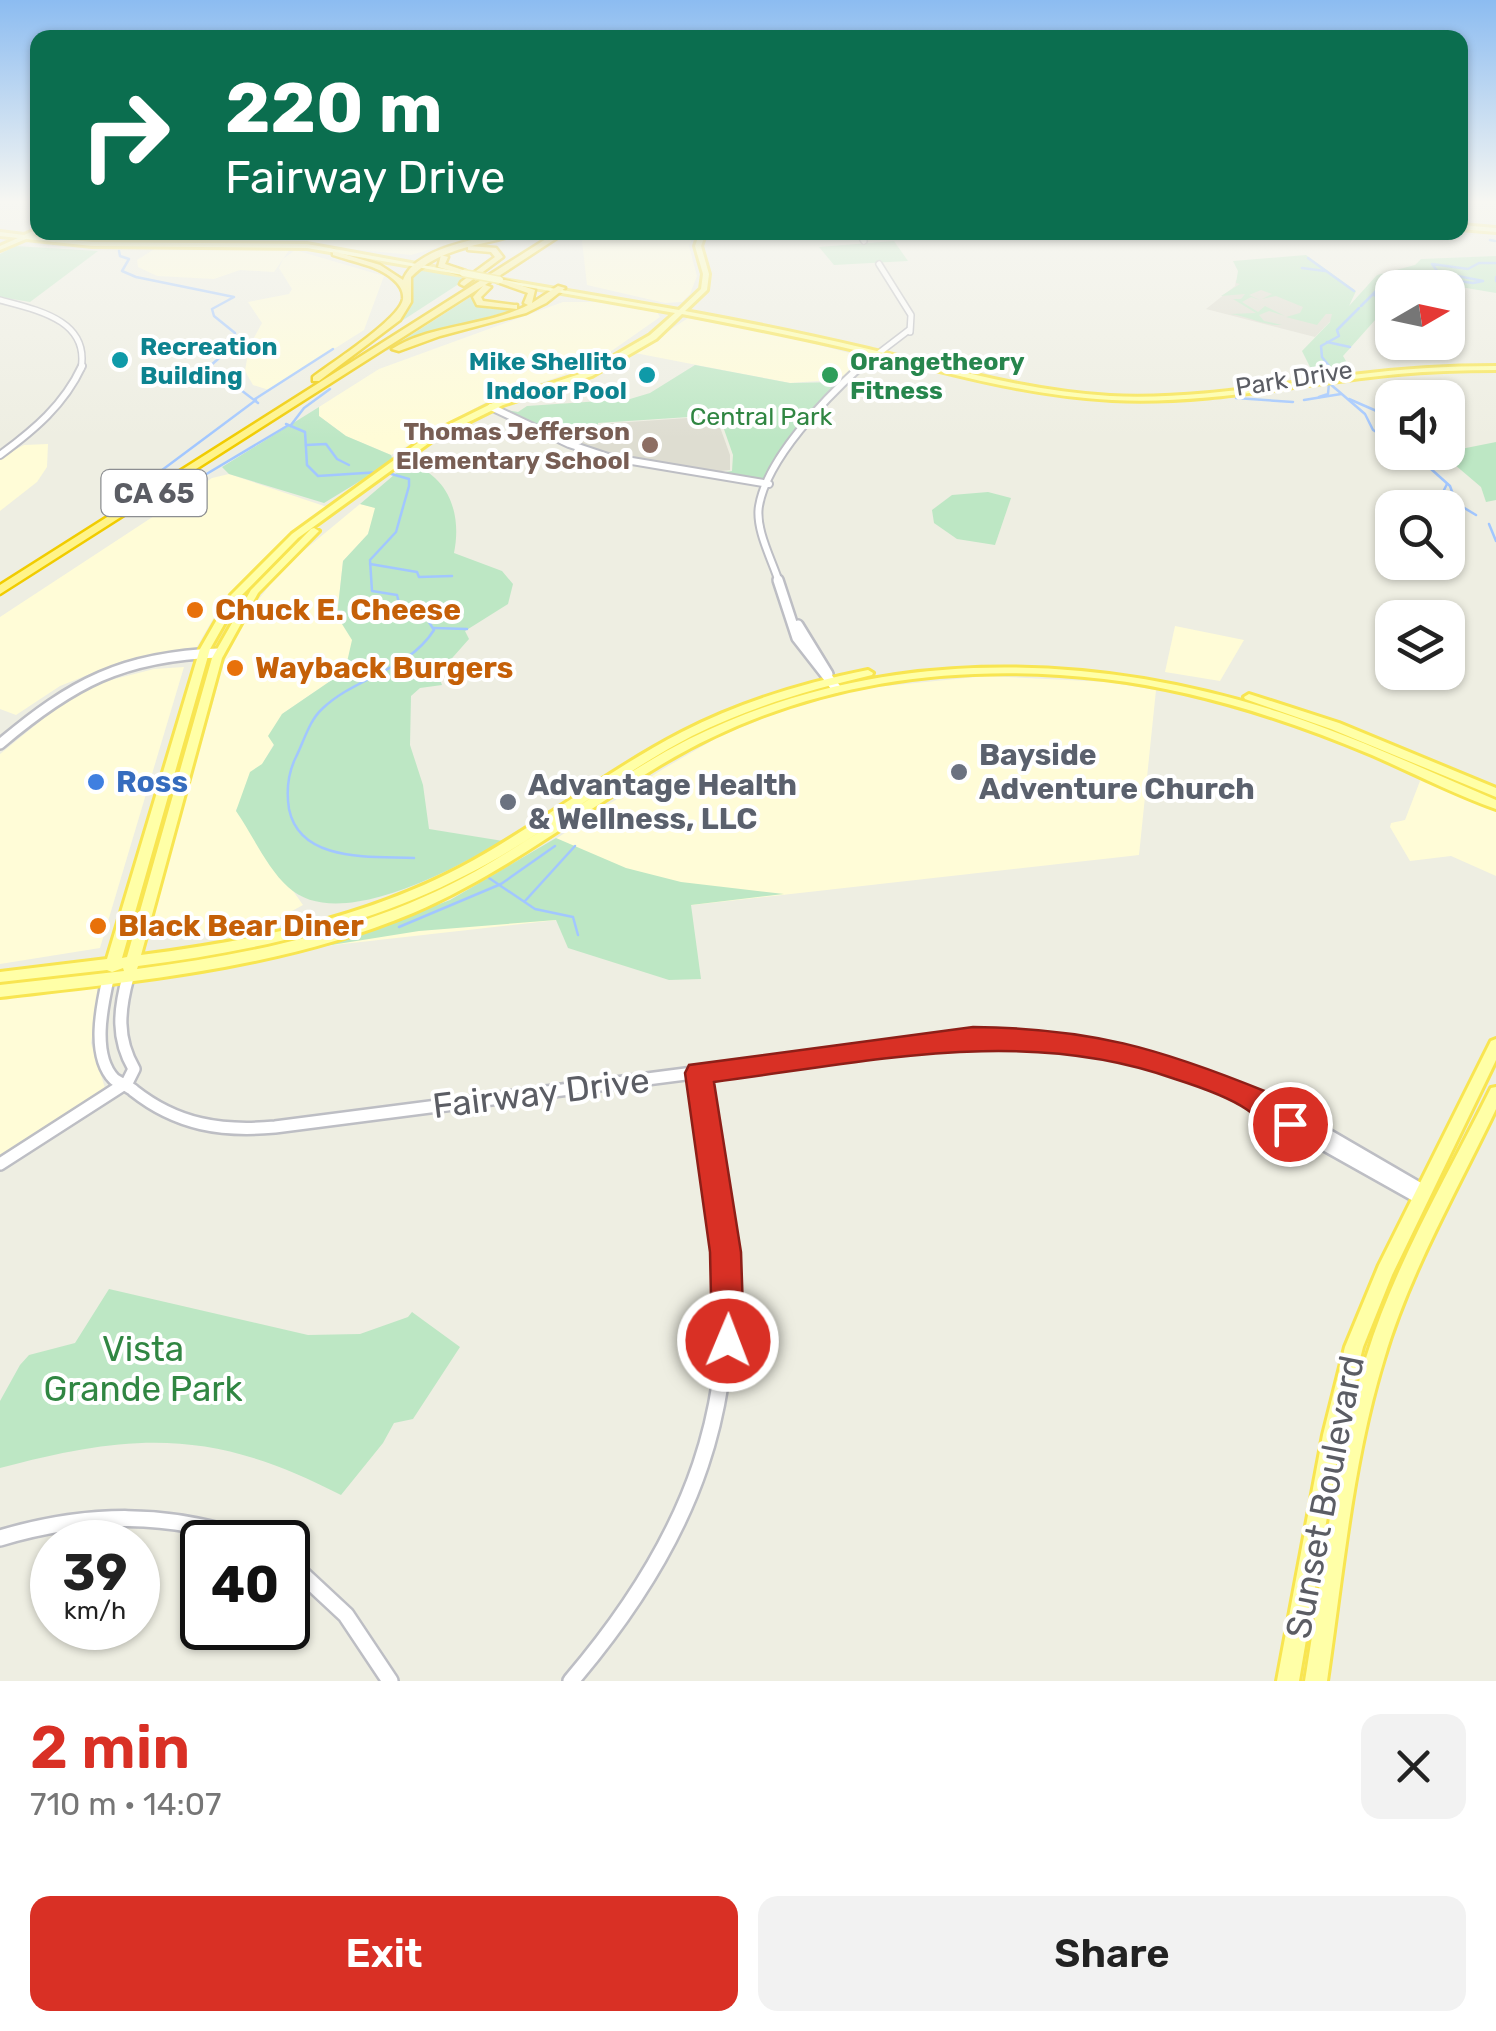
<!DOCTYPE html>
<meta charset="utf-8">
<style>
:root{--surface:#fff;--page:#f2f2f2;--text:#222;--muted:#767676;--accent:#d93025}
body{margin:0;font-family:Rubik,sans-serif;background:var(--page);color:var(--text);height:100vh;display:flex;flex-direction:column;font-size:38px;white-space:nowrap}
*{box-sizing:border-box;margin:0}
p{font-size:32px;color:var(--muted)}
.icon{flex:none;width:55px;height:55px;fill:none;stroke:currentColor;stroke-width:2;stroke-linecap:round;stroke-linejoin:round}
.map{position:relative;height:1681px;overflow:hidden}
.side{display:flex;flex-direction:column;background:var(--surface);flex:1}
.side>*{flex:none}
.top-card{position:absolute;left:30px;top:30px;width:1438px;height:210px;border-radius:20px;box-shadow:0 2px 8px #0004;background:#0b6e4f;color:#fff;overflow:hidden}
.needle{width:65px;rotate:81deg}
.buttons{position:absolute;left:1375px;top:270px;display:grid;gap:20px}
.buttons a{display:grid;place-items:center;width:90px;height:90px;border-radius:20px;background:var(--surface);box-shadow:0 2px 8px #0004;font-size:50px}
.speed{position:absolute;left:30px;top:1520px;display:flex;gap:20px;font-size:50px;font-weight:700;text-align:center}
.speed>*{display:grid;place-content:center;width:130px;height:130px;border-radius:50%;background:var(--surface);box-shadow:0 2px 8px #0004;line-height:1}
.speed small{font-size:25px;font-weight:400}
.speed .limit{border:5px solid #111;border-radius:15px;background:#fff;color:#111}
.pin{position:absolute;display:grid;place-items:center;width:85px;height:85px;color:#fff;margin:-42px;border:5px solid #fff;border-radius:50%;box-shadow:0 2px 10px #0007}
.me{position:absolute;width:110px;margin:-55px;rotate:1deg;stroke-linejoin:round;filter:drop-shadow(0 0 8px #0008)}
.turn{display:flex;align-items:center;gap:35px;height:210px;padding:0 30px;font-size:45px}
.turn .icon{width:130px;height:130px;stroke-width:2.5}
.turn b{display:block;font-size:70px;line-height:85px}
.round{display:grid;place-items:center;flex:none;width:105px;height:105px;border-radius:20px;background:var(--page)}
.headline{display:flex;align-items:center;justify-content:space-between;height:170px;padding:0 30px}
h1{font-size:60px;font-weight:600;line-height:75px;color:var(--accent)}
.cta{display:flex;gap:20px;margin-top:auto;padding:20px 30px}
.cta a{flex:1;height:115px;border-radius:20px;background:var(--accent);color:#fff;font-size:40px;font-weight:600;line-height:115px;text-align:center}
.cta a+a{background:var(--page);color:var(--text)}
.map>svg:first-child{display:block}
.commercial{fill:#fffcd7}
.education{fill:#deddd1}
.green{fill:#bde7c4}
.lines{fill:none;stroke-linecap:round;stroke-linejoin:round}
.stream{stroke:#a2c7ff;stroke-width:2.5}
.minor-far4-casing{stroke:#bdbec4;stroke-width:8}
.minor-far3-casing{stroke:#bdbec4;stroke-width:10}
.minor-far2-casing{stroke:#bdbec4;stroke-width:14}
.minor-far1-casing{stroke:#bdbec4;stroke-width:16}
.minor-casing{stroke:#bdbec4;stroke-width:20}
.major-casing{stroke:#f8e551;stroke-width:6}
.highway-casing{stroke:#f1cc00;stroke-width:5}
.minor-far4{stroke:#fff;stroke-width:5}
.minor-far3{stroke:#fff;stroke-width:6}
.minor-far2{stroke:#fff;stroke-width:9}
.minor-far1{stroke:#fff;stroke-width:11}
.minor{stroke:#fff;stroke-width:15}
.major{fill:#ffffa7;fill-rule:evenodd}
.highway{fill:#fff489;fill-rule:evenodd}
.major-bridge-casing{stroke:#f8e551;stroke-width:9;stroke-linecap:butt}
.major-bridge{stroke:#ffffa7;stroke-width:6}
.route{fill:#d93025;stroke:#8d1f18;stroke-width:2.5}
.culture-dot{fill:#0f9aa8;stroke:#fff;stroke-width:4}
.leisure-dot{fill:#2e9e5b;stroke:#fff;stroke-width:4}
.education-dot{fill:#8d6e63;stroke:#fff;stroke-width:4}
.food-dot{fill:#e8710a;stroke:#fff;stroke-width:4}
.worship-dot{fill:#6b7280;stroke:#fff;stroke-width:4}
.shop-dot{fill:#3f7fe0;stroke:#fff;stroke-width:4}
.labels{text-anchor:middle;stroke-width:8;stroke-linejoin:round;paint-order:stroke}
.far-culture-label{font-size:25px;font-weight:bold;fill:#0d838f;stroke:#fff;text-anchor:start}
.far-leisure-label{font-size:25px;font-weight:bold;fill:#27864d;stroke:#fff;text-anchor:start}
.far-street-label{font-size:25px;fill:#5b5d64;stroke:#fff}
.far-park-label{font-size:25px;fill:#308642;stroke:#fff}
.far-education-label{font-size:25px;font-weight:bold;fill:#785e54;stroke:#fff;text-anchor:end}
.shield{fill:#fff;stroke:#8c8e92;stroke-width:2.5}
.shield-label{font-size:28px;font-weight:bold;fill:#5b5d64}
.food-label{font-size:30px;font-weight:bold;fill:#c56008;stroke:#fff;text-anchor:start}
.worship-label{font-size:30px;font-weight:bold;fill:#5b616d;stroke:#fff;text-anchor:start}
.shop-label{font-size:30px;font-weight:bold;fill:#366cbe;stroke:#fff;text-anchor:start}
.near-street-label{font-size:35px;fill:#5b5d64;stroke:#fff}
.near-park-label{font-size:35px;fill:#308642;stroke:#fff}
</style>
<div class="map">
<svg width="1496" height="1681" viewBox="0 0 1496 1681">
<rect width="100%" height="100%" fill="#eeeee2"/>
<g class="commercial">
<path d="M 323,233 L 486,233 L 411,255 L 302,244 Z"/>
<path d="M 588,233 L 694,233 L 689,246 L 697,276 L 690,294 L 682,302 L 665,303 L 587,285 L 582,241 Z"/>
<path d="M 263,247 L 290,249 L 274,272 L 240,270 L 214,279 L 157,276 L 138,267 L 137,260 L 156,248 Z"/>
<path d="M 295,250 L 384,276 L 364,330 L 269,390 L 253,385 L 245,371 L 249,347 L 262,323 L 248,302 L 289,294 L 292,289 L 279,268 L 283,259 Z"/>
<path d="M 563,302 L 599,302 L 657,312 L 660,317 L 590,366 L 490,400 L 391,455 L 346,436 L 319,416 L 319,407 L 379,369 Z"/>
<path d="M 688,318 L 793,338 L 868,358 L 843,379 L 790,383 L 635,353 Z"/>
<path d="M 48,444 L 47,467 L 37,482 L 0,511 L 0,458 L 24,445 Z"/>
<path d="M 229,474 L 327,507 L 284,539 L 224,600 L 195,650 L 125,660 L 60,686 L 16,715 L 0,709 L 0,617 L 212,478 Z"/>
<path d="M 360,504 L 376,508 L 368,534 L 343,561 L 337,616 L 353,640 L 345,671 L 282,714 L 274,744 L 236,810 L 303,905 L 270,923 L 198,935 L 147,938 L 229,645 L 251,609 L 284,567 Z"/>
<path d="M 1175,626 L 1244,640 L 1220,681 L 1165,672 Z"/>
<path d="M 184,667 L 100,948 L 0,964 L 0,754 L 61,704 L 99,683 L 154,669 Z"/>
<path d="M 986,676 L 1108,682 L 1156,690 L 1139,855 L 325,946 L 450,900 L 531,855 L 663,769 L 720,736 L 786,709 L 865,688 Z"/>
<path d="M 1417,776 L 1496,811 L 1496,876 L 1451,856 L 1410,861 L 1390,827 L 1391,823 L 1405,820 L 1420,781 Z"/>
<path d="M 96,986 L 100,990 L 91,1043 L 105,1088 L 0,1156 L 0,997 Z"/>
</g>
<g class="education">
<path d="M 1236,280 L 1346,305 L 1315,337 L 1206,309 L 1235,286 Z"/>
<path d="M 716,416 L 730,455 L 730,470 L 712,472 L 624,460 L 555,436 L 600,428 L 600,424 Z"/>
</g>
<g class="green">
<path d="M 894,241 L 908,261 L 834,265 L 819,247 Z"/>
<path d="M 15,246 L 98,251 L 30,302 L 0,297 L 0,254 Z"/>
<path d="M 1306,255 L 1356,291 L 1349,306 L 1377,275 L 1415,265 L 1421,259 L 1496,256 L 1496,293 L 1425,281 L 1412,283 L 1409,287 L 1392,288 L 1392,301 L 1343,356 L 1349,366 L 1312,371 L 1302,351 L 1330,322 L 1332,314 L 1326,314 L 1317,325 L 1286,317 L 1300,313 L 1303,307 L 1276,296 L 1262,299 L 1272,294 L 1261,290 L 1249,295 L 1260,300 L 1251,297 L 1242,302 L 1258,312 L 1265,306 L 1285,316 L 1269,311 L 1259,315 L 1264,321 L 1282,325 C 1265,326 1247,316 1230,314 L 1256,313 L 1233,299 L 1241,299 L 1245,294 L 1221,296 L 1240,284 L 1236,283 L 1238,271 L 1233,261 Z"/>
<path d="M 417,269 L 468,278 L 380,335 C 400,319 417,307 409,279 Z"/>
<path d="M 475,294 L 474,302 L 490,309 L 523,307 L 424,335 L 386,351 Z"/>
<path d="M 695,365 L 790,383 L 840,382 L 801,422 L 764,479 L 719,473 L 732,471 L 733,455 L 719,415 L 598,423 L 598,427 L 554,435 L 506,410 L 518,412 L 527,406 L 630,399 L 650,393 Z"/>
<path d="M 319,407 L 319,416 L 346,436 L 391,455 L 393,461 L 324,503 L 229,474 L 222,467 Z"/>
<path d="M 1496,442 L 1496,500 L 1486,502 L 1481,487 L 1441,453 Z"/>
<path d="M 408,463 C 449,475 462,514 454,553 L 502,571 L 513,584 L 508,604 L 465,631 L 469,639 L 438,674 L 442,685 L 420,688 L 411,696 L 410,745 L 423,785 L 429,829 L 503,841 C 455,868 338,934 288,887 C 267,868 252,834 236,811 L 250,772 L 262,764 L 274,745 L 268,736 L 282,714 L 345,671 L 352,640 L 337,616 L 343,561 L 368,534 L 375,508 L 360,504 Z"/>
<path d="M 988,492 L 1011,498 L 995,545 L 957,539 L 934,523 L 932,510 L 952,495 Z"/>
<path d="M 556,838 L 626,868 L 681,882 L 784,894 L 691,905 L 701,979 L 669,980 L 568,948 L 556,920 L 419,931 L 325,946 L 450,900 Z"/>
<path d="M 109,1289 L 308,1335 L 360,1334 L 408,1317 L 412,1312 L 460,1347 L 413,1419 L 394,1423 L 383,1443 L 341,1495 C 214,1429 135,1432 0,1468 L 0,1401 L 20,1365 L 29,1355 L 75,1343 Z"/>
</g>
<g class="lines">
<g class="stream">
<path d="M 1490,240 L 1495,241"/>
<path d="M 117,242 L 128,232"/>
<path d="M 119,251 L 120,256 L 129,259 L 122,271 L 136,277 L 234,297 L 212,309 L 214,316 L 235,333 L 235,344 L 201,374 L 237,387 L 258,403"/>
<path d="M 1308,258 L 1354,291"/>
<path d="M 1302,268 L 1325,271"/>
<path d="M 1407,274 L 1473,283 L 1483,281 L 1438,272 L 1432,264 L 1468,269 L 1479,263 L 1496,263"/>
<path d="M 1496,277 L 1496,281"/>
<path d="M 1434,279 L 1447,280"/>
<path d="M 1374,295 L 1391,302"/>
<path d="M 1361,306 L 1390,277 L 1398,275"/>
<path d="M 1327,342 L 1350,347"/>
<path d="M 1329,366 L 1322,357 L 1321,346 L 1339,336 L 1337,330 L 1359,308"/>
<path d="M 1319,397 L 1328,394 L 1329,383 L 1365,414 L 1373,430 L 1392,441"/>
<path d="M 1236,398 L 1293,402"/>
<path d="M 255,399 L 333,349"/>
<path d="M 1349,399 L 1388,416"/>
<path d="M 1304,400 L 1341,394"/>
<path d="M 286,424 L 305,432 L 307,465 L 318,476 L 380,472"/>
<path d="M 291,425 L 304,408 L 330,389"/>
<path d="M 306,445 L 326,444 L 337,459 L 349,465"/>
<path d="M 1412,452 L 1450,486 L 1456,503 L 1476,515"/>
<path d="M 388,473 L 409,479 L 409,486 L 396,532 L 370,560 L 372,591 L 397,595 L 401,611 L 427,619 L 434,630 C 408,671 355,677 322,709 C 309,721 304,741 296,757 C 288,773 286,790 289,809 C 300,863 371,856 414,858"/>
<path d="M 142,485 L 256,400"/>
<path d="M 1436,494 L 1443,492 L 1447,484"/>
<path d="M 157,497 L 188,485 L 287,426"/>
<path d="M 104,501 L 151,474"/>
<path d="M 1489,524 L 1496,541"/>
<path d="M 370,564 L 417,572 L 419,577 L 452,576"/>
<path d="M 433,628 L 467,629"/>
<path d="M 489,878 L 535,909 L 573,917 L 578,935"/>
<path d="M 525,901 L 575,846"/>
<path d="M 399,927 L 501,884 L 555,846"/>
</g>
<g class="minor-far4-casing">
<g id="minor-far4">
<path d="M 858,232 L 864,241"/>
<path d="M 879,264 L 911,315 L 910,332"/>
<path d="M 0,300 C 37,310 90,320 81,369"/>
<path d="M 858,369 L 909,330"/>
</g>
</g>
<g class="minor-far3-casing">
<g id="minor-far3">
<path d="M 491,407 L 569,444 L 608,457 L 769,484"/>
<path d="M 0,455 C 34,430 64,405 82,366"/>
<path d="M 779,582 C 772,560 755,529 759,506 C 767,458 826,398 861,366"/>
</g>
</g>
<g class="minor-far2-casing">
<g id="minor-far2">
<path d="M 778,580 L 797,638 L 836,688"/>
<path d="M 798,625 L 828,674"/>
<path d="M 0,744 C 72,683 123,656 219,653"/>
</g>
</g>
<g class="minor-far1-casing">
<g id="minor-far1">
<path d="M 108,979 C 102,1006 91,1055 114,1079 C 119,1083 129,1086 134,1091 C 177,1125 222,1132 275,1127 L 949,1040 L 1007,1038 L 1065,1042 L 1178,1068 L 1236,1093 L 1271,1102 L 1424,1191"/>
<path d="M 699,1073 L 723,1217"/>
<path d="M 127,1083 L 134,1069 C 116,1038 119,1010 128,977"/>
<path d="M 1257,1101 L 1266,1112 L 1421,1199"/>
<path d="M 0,1164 L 126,1083"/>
</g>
</g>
<g class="minor-casing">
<g id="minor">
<path d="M 0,1538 C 88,1512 169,1511 255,1542"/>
<path d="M 288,1561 L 346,1615 L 390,1681"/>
<path d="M 571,1681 C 693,1538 744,1403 722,1215"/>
</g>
</g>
<g class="major-casing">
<g id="major">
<path d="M 1460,225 L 1496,228 L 1496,232 L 1460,229 Z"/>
<path d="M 38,229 L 38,232 L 40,232 L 33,236 L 92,242 L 307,244 L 466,273 L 463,275 L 307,248 L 92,246 L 26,239 L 0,250 L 0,246 L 18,238 L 0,236 L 0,232 L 24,235 Z"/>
<path d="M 700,232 L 706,232 L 701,246 L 709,274 L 707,290 L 685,311 C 745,322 805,334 864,348 C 945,367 1026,391 1110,396 C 1191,400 1272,385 1352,375 C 1400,369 1448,366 1496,366 L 1496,370 C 1463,370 1430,371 1398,374 C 1302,383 1208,405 1112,400 C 1029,396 947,373 867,353 C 805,338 744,326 682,314 L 656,339 L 592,376 L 503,405 L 436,438 L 298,538 L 239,598 L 210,649 L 122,958 L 127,957 L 212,658 L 251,590 L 311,529 L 314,528 L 319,531 L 317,533 L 258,593 L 222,658 L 141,955 C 251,941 362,919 461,867 C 537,826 605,772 682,732 C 740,702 803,683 868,670 L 873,673 L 872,675 C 809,690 750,707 692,736 C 613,777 545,835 466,875 C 364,928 251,951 138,966 L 137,969 C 254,954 372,929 476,871 C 549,830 615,777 689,739 C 873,647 1086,650 1279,712 C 1353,736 1424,769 1496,800 L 1496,809 C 1454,794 1413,773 1372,755 C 1286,719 1197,690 1104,679 C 948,661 795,684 659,766 C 577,816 501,875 413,913 C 283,968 139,981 0,997 L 0,985 L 124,971 L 123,968 L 112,972 L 107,970 L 0,982 L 0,972 L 107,959 L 200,649 L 231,595 L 292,534 L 430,434 L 497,401 L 586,372 L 650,335 L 675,313 L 500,282 L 498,281 L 498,279 L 679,310 L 701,289 L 703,274 L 695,246 Z"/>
<path d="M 1249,694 L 1339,723 L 1496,788 L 1496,797 L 1331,729 L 1245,699 L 1244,697 Z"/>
<path d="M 1496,1039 L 1496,1060 L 1392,1275 L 1363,1347 L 1341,1435 L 1299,1681 L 1277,1681 L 1323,1435 L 1345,1347 L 1379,1265 L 1491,1041 Z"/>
<path d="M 1496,1087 L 1496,1109 C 1457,1191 1410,1271 1384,1359 C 1352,1463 1343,1573 1327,1681 L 1305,1681 C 1323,1573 1333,1463 1366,1358 C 1395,1264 1447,1177 1491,1088 Z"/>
</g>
</g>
<g class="highway-casing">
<g id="highway">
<path d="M 508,232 L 524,232 C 485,246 443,245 411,277 L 411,302 L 400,320 L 319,381 L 313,381 L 313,377 C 331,363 400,319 403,299 C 404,291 399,284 393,279 C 377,265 353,262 333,255 L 333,251 L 380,265 L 403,280 C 415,248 477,239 508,232 Z"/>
<path d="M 557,232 L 566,232 L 485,285 L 491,287 L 481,297 L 483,301 L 514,305 L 517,305 L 517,309 L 477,305 L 473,297 L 483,286 L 0,594 L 0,585 Z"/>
<path d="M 468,246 L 496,248 L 503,257 L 464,286 L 460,284 L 461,282 L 495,257 L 491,252 L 468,250 Z"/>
<path d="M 441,255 L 448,257 L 445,264 L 466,271 L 466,275 L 438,267 Z"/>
<path d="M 497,278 L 535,290 L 532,303 L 558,286 L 565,288 L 546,303 L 526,313 L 440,336 L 399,351 L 392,349 C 432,324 485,327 528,305 L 524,303 L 528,293 L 497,282 Z"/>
</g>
</g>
<use href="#minor-far4" class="minor-far4"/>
<use href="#minor-far3" class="minor-far3"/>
<use href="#minor-far2" class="minor-far2"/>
<use href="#minor-far1" class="minor-far1"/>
<use href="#minor" class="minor"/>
<use href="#major" class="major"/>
<use href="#highway" class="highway"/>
<g class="major-bridge-casing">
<path id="major-bridge" d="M 463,273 L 500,280"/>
</g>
<use href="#major-bridge" class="major-bridge"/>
</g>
<linearGradient id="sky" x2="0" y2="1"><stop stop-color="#8cbcf1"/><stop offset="0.46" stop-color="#f7f7f2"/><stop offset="1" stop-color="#f7f7f2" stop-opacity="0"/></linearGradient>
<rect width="1496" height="439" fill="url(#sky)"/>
<path class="route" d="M 973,1027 C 1090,1028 1159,1048 1267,1092 C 1278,1105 1297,1110 1304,1124 L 1300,1133 L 1290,1137 C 1270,1129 1262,1120 1246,1109 C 1227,1096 1197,1086 1175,1079 C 1025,1025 868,1062 714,1082 L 741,1252 L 744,1341 L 739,1352 L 728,1357 L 716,1352 L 712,1341 L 710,1252 L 685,1073 L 689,1065 Z"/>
<g class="culture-dot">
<circle cx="120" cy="360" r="10"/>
<circle cx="647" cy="375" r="10"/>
</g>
<circle class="leisure-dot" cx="830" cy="375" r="10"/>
<circle class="education-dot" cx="650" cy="445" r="10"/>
<g class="food-dot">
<circle cx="195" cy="610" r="10"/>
<circle cx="235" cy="668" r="10"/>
<circle cx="98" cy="926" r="10"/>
</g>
<g class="worship-dot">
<circle cx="959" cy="772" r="10"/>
<circle cx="508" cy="802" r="10"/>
</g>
<circle class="shop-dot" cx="96" cy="782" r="10"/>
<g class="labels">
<g class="far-culture-label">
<text x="140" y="355">Recreation<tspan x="140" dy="29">Building</tspan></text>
<text x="627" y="370" text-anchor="end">Mike Shellito<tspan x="627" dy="29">Indoor Pool</tspan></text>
</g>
<g class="far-leisure-label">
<text x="850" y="370">Orangetheory<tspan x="850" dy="29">Fitness</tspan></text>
</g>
<g class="far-street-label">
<text transform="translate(1294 378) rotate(-9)" y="9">Park Drive</text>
</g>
<g class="far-park-label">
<text x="761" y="425">Central Park</text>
</g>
<g class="far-education-label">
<text x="630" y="440">Thomas Jefferson<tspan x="630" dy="29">Elementary School</tspan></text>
</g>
<rect class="shield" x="101.5" y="470" width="105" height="46" rx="8"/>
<g class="shield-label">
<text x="154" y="503">CA 65</text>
</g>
<g class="food-label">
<text x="215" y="620">Chuck E. Cheese</text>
<text x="255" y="678">Wayback Burgers</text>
<text x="118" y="936">Black Bear Diner</text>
</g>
<g class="worship-label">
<text x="979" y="765">Bayside<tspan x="979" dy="34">Adventure Church</tspan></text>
<text x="528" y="795">Advantage Health<tspan x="528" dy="34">&amp; Wellness, LLC</tspan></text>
</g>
<g class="shop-label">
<text x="116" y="792">Ross</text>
</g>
<g class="near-street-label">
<text transform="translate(541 1093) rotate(-7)" y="12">Fairway Drive</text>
<text transform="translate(1325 1497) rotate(-79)" y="12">Sunset Boulevard</text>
</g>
<g class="near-park-label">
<text x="143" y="1361">Vista<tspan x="143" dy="40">Grande Park</tspan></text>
</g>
</g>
</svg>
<div class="buttons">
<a><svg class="needle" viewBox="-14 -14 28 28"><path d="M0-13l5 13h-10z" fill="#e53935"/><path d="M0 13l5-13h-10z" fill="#767676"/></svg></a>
<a><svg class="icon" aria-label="sound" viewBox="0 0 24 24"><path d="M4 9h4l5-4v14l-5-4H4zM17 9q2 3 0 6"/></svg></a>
<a><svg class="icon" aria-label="search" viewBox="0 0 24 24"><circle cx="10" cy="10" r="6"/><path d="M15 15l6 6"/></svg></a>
<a><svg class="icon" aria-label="layers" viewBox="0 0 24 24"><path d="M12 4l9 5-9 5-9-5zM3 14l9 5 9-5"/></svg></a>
</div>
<div class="speed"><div>39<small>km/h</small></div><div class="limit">40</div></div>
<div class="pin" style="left:1290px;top:1124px;background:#d93025"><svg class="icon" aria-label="arrive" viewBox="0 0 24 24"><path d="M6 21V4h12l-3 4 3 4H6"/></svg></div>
<svg class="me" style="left:728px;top:1341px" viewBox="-20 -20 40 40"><circle r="17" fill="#d93025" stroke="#fff" stroke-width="3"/><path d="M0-11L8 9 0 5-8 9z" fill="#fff"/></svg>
<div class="top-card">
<div class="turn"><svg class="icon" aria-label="right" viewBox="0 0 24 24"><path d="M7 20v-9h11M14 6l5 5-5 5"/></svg><div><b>220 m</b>Fairway Drive</div></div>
</div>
</div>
<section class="side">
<div class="headline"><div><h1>2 min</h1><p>710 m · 14:07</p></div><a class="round"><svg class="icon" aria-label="close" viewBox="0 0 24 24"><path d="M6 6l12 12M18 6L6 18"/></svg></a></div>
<div class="cta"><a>Exit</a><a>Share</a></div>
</section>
